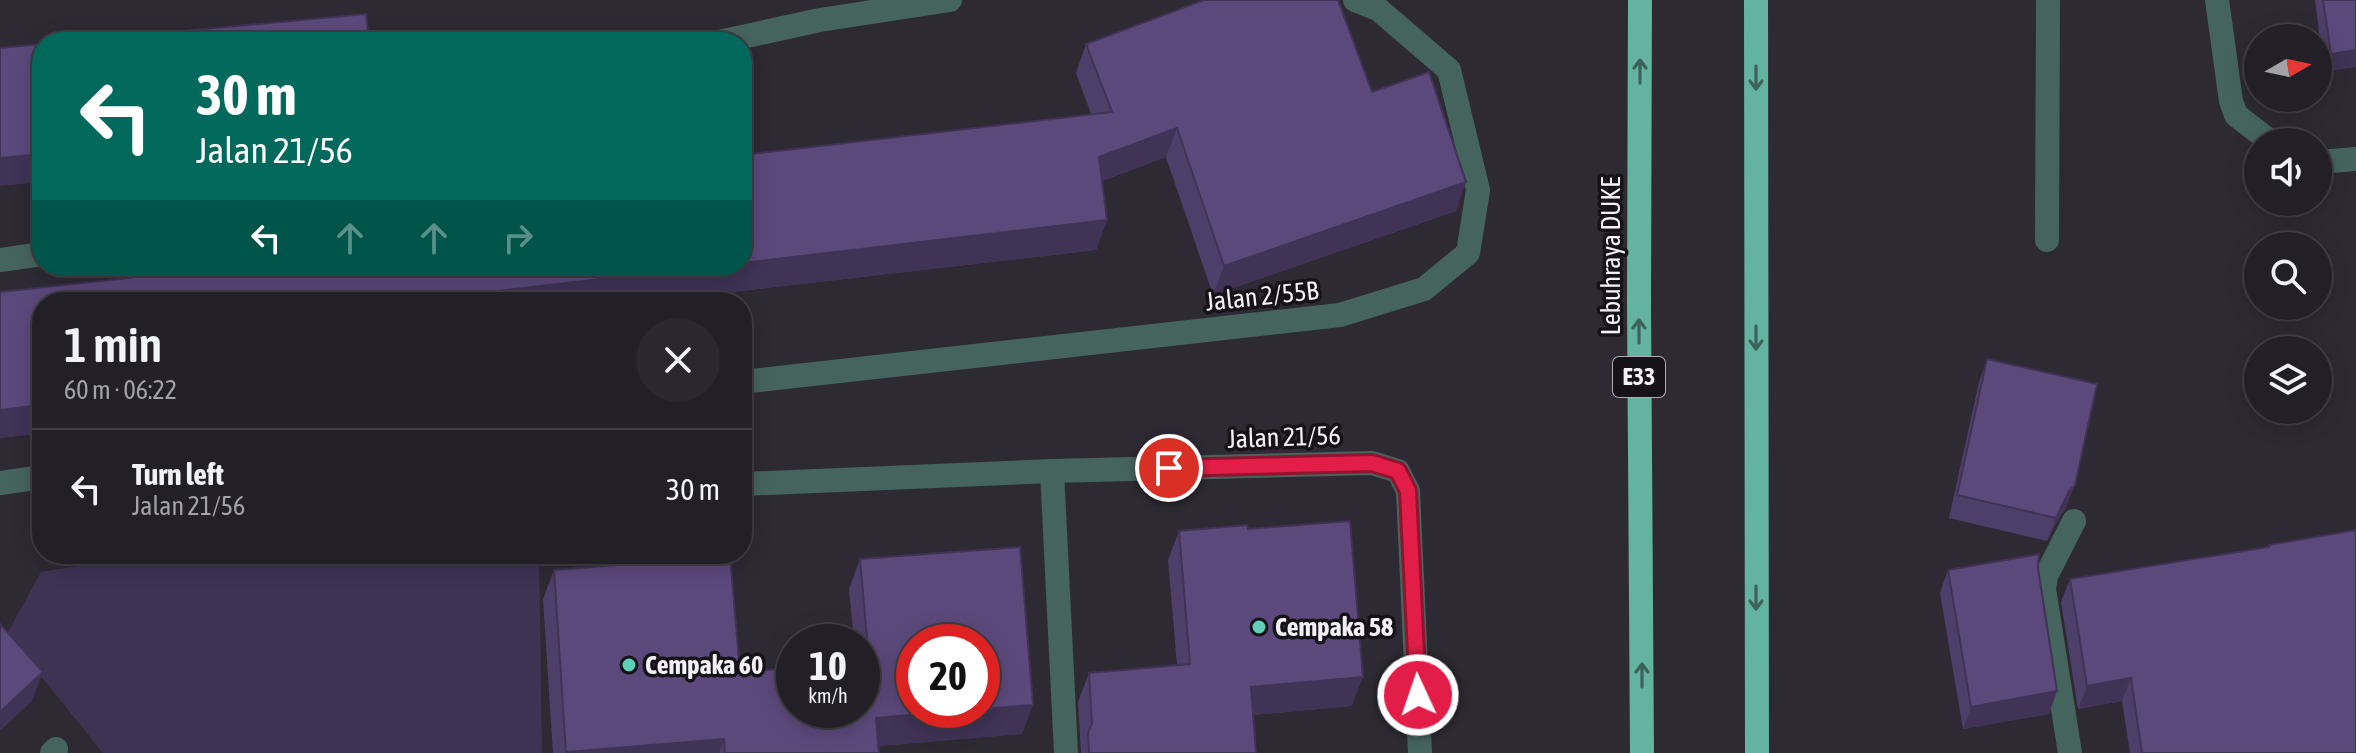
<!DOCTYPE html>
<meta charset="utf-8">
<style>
:root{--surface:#222026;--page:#2a282e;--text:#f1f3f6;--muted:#a2a3a7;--line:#3f3e43}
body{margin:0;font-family:"Asap Condensed",sans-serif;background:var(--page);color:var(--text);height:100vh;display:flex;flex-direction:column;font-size:30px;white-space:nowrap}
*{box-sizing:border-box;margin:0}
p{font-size:26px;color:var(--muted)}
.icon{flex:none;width:44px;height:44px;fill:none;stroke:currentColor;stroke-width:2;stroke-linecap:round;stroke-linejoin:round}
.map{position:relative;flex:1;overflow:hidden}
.side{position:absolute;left:32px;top:292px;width:720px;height:272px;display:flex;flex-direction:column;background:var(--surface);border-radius:32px;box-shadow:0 4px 20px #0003,0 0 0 2px var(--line)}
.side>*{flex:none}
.hud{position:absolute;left:32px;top:32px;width:720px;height:244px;border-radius:32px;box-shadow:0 4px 20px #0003,0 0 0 2px var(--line);background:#00695c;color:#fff;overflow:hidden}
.needle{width:52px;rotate:81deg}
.fabs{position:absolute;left:2244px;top:24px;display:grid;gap:16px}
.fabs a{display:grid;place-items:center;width:88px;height:88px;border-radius:50%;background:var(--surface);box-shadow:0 4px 20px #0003,0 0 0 2px var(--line);font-size:40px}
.speed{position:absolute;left:776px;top:624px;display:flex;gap:16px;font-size:40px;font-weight:700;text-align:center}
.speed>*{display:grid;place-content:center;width:104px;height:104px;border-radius:50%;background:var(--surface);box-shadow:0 4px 20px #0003,0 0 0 2px var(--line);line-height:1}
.speed small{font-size:20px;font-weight:400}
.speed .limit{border:12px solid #d22;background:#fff;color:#111}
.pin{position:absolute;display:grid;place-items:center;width:68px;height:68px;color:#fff;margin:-34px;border:4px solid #fff;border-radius:50%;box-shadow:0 2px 8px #0007}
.me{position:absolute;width:88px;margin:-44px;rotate:357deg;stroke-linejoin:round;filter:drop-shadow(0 0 6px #0008)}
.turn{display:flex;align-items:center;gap:28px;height:168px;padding:0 32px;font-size:36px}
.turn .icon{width:104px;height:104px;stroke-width:2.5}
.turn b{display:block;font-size:56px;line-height:68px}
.lanes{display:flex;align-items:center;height:76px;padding:0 32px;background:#0003;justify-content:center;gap:40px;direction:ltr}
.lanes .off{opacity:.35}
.round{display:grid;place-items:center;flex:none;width:84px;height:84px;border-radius:42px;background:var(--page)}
.headline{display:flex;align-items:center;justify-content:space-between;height:136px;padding:0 32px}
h1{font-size:48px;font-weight:600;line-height:60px}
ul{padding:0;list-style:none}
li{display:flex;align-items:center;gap:24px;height:120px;padding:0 32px;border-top:2px solid var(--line)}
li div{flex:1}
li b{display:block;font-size:30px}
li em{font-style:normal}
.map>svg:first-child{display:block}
.green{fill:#3f3354}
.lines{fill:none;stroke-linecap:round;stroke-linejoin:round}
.minor{stroke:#46645e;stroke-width:24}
.highway{stroke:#63b2a2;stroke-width:24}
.wall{fill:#4e3f6a}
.shaded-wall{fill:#403356}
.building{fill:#5b497b;stroke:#403356;stroke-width:2}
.oneway{stroke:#3c625c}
.route-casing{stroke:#92132f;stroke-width:20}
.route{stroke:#e11d48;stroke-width:14}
.poi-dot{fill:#5dceb8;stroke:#151317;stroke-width:3}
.labels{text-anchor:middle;stroke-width:7;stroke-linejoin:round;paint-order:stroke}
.shield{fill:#151317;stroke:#b0aeb4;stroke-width:2}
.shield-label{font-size:24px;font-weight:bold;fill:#f3f1f7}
.street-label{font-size:26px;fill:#f3f1f7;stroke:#151317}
.poi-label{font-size:26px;font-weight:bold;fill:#f3f1f7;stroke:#151317;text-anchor:start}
</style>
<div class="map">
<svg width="2356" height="753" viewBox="0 0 2356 753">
<rect width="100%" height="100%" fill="#2d2a33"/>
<path class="green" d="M 153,554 L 539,554 L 542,753 L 103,753 L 7,634 L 41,572 Z"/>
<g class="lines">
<g class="minor">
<path d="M 2217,0 L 2231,101 L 2236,115 L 2271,142"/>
<path d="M 719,42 L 820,20 L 950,0"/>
<path d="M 2318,162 L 2356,159"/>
<path d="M 2047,240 L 2048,0"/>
<path d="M 0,260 L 42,254"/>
<path d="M 742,382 L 1340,315 L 1424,289 L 1468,253 L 1478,190 L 1449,70 L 1378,9 L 1355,0"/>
<path d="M 1052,471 L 1066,753"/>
<path d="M 0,483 L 42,477"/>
<path d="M 742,484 L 1052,471 L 1372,463 L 1398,471 L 1408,491 L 1420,753"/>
<path d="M 52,753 L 56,749"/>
<path d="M 2070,753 L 2044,589 L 2046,576 L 2074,521"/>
</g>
<g class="highway">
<path d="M 1640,0 L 1639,303 L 1642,753"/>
<path d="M 1756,0 L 1757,753"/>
</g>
</g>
<g class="wall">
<path d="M 2315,0 L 2356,0 L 2356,67 L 2324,71 Z"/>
<path d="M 1086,44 L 1372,92 L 1456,211 L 1213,295 L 1166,157 L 1102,181 L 1107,220 L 1096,250 L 646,302 L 42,302 L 42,433 L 0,438 L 0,292 L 742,266 L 1091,114 L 1076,73 Z"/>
<path d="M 1987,359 L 2066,508 L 2061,514 L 2047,541 L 1949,518 L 1979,382 Z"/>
<path d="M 1248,529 L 1352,706 L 1253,715 L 1256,753 L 1081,753 L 1078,702 L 1089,673 L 1177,665 L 1168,560 L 1179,531 Z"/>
<path d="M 2269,545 L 2356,753 L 2130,753 L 2122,701 L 2078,709 L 2061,602 L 2070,579 L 2268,547 Z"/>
<path d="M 860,559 L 1022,734 L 878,746 L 879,753 L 553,753 L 543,599 L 554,570 L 740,672 L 862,710 L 862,642 L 854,642 L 849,589 Z"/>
<path d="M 2038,568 L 2049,714 L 1963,729 L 1940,593 L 1948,570 Z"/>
</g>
<g class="shaded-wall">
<path d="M 2356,50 L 2356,67 L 2324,71 L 2331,54 Z"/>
<path d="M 1177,128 L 1166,157 L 1088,186 L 1099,157 Z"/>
<path d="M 42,154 L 42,182 L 0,186 L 0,158 Z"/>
<path d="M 1466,182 L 1456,211 L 1213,295 L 1224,266 Z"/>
<path d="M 1107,220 L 1096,250 L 646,302 L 468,302 L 471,294 L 712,266 L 742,266 L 742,263 Z"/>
<path d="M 42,405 L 42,433 L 0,438 L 0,410 Z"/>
<path d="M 2075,485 L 2066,508 L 2061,514 L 2047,541 L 2056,518 L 2069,491 Z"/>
<path d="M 43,672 L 32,701 L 0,731 L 0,712 Z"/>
<path d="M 1363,677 L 1352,706 L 1240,716 L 1251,687 Z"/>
<path d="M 2131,678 L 2122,701 L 2078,709 L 2087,686 Z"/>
<path d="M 2057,691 L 2049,714 L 1963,729 L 1971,707 Z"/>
<path d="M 1033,705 L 1022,734 L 866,747 L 876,718 Z"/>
<path d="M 724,739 L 719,753 L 565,753 L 566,752 Z"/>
</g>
<g class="building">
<path d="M 1204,0 L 1338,0 L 1372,92 L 1429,72 L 1466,182 L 1224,266 L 1177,128 L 1099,157 L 1107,220 L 742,263 L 742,155 L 1112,112 L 1086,44 Z"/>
<path d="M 2323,0 L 2356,0 L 2356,50 L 2331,54 Z"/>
<path d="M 366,14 L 369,42 L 64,42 Z"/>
<path d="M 42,44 L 42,154 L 0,158 L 0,48 Z"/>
<path d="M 237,266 L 712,266 L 471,294 L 472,302 L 42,302 L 42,405 L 0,410 L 0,292 Z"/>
<path d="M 1987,359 L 2097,384 L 2075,485 L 2069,491 L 2056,518 L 1957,495 Z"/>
<path d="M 1350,521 L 1363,677 L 1251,687 L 1256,753 L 1089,753 L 1088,733 L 1092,723 L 1089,673 L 1190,664 L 1179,531 L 1247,525 L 1248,529 Z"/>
<path d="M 2356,530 L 2356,753 L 2142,753 L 2131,678 L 2087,686 L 2070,579 L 2269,547 L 2269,545 Z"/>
<path d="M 1020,547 L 1033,705 L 982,709 L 982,642 L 914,642 L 914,710 L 970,710 L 876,718 L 879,753 L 725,753 L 724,739 L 566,752 L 554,570 L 730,556 L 740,672 L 794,668 L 794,710 L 862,710 L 862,662 L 869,662 L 860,559 Z"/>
<path d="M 2039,554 L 2038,568 L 2057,691 L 1971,707 L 1948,570 Z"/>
<path d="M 0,624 L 43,672 L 0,712 Z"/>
</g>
<defs><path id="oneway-shaft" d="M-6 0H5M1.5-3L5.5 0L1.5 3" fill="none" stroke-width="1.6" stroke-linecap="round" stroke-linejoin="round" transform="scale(2)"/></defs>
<g class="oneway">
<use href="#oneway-shaft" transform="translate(1640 71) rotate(-90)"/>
<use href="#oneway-shaft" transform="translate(1756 78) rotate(90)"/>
<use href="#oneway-shaft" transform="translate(1639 331) rotate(-90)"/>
<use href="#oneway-shaft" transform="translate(1756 338) rotate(90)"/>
<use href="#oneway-shaft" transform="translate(1756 598) rotate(90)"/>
<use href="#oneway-shaft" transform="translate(1642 675) rotate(-90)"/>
</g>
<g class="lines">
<g class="route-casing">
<path id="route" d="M 1169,468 L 1372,463 L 1398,471 L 1408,491 L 1418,695"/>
</g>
<use href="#route" class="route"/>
</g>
<g class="poi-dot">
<circle cx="1259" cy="627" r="8"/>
<circle cx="629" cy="665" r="8"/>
</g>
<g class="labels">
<rect class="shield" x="1613" y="357" width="52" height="40" rx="6"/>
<g class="shield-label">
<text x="1639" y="385">E33</text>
</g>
<g class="street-label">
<text transform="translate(1611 256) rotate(-90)" y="9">Lebuhraya DUKE</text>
<text transform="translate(1262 296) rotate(-6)" y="9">Jalan 2/55B</text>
<text transform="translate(1284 437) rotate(-2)" y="9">Jalan 21/56</text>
</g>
<g class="poi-label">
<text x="1275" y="636">Cempaka 58</text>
<text x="645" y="674">Cempaka 60</text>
</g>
</g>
</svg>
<div class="fabs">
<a><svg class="needle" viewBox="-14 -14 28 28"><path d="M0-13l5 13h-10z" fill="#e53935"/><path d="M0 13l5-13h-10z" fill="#a2a3a7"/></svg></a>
<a><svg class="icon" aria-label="sound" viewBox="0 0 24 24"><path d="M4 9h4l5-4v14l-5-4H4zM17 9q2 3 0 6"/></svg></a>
<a><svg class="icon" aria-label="search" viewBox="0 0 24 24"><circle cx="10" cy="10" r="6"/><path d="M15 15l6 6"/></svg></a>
<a><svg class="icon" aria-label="layers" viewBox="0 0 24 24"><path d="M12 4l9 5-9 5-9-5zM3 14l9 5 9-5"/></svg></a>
</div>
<div class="speed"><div>10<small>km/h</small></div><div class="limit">20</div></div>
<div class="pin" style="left:1169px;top:468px;background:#d93025"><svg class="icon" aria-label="arrive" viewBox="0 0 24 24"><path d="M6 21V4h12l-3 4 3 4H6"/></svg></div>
<svg class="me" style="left:1418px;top:695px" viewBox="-20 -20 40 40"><circle r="17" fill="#e11d48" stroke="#fff" stroke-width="3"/><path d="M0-11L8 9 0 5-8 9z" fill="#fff"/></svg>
<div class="hud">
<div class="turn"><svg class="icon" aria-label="left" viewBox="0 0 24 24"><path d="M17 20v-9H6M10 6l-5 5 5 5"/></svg><div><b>30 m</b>Jalan 21/56</div></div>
<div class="lanes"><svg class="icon" aria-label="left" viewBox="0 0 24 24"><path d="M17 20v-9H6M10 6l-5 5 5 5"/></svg><svg class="icon off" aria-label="ahead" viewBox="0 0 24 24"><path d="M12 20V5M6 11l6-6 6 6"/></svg><svg class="icon off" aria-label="ahead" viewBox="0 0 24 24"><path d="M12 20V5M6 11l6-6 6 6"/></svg><svg class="icon off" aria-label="right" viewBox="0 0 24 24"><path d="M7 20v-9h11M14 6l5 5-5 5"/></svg></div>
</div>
<section class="side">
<div class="headline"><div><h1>1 min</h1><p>60 m · 06:22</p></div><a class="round"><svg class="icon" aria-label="close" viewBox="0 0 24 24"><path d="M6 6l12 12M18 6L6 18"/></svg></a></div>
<ul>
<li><svg class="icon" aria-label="left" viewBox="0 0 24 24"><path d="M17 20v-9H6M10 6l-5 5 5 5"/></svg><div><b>Turn left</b><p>Jalan 21/56</p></div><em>30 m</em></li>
</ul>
</section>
</div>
